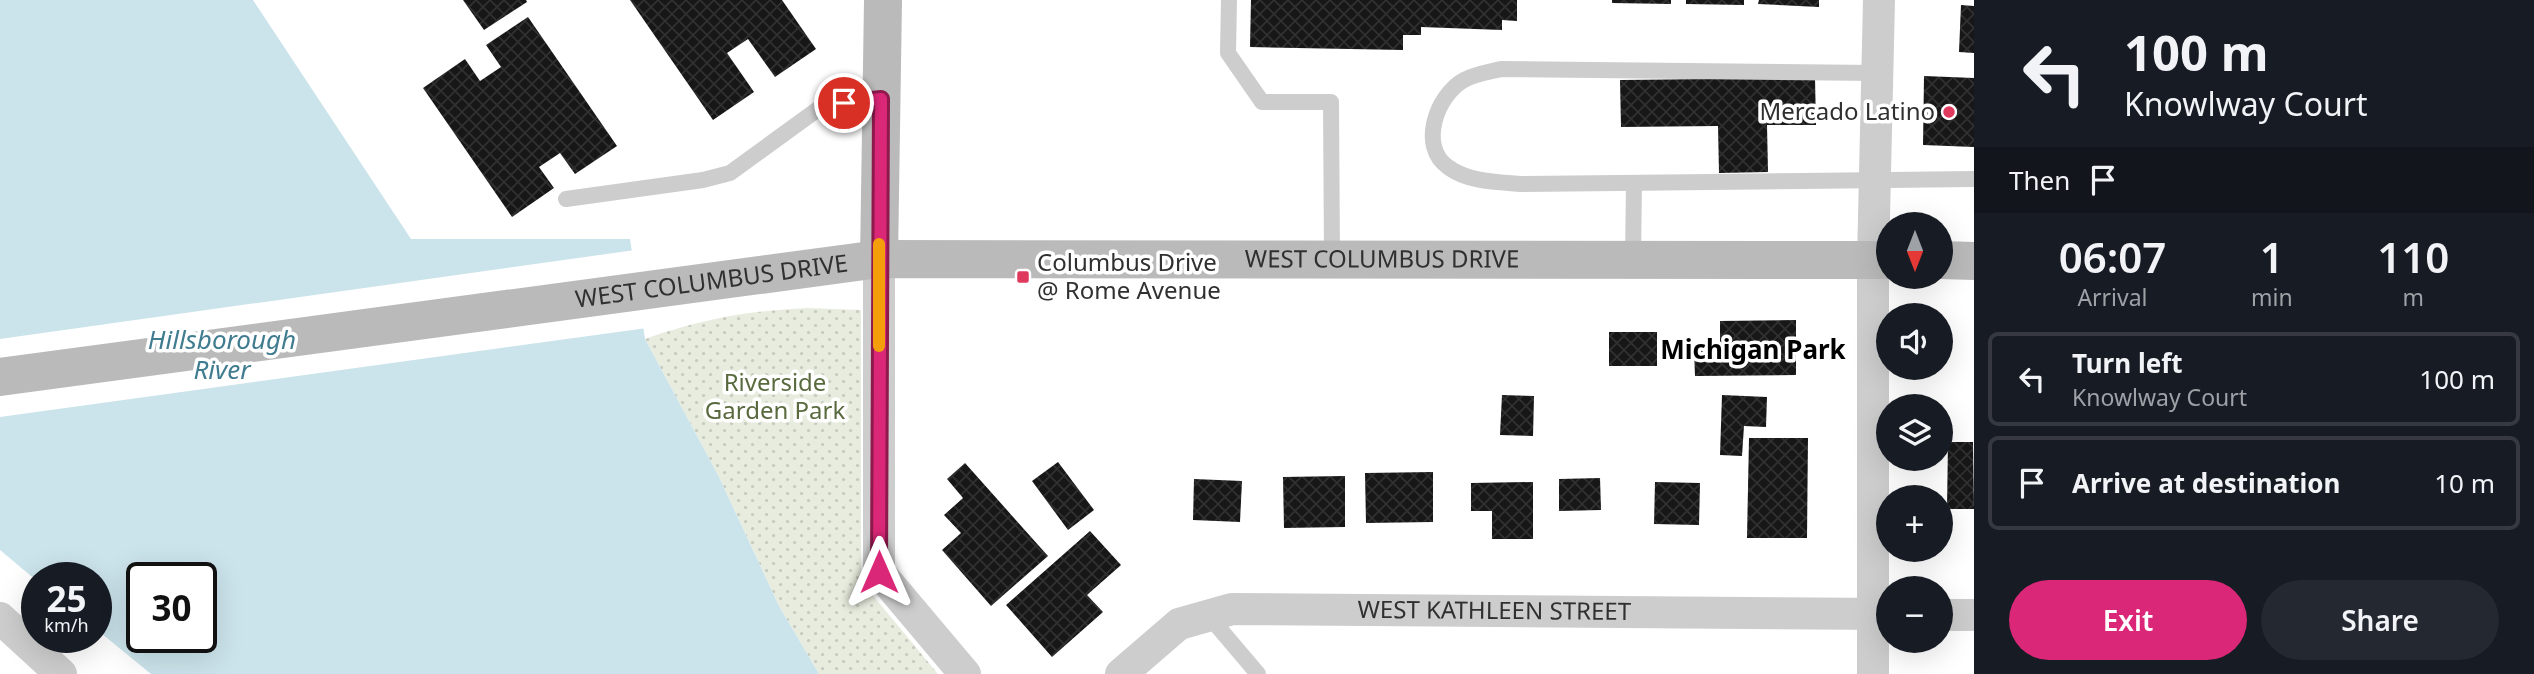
<!DOCTYPE html>
<meta charset="utf-8">
<style>
:root{--surface:#171b24;--page:#242831;--text:#f1f3f6;--muted:#9ea1a6;--line:#363941;--accent:#db2777}
body{margin:0;font-family:"Noto Sans",sans-serif;background:var(--page);color:var(--text);height:100vh;display:flex;flex-direction:column;font-size:26px;white-space:nowrap}
*{box-sizing:border-box;margin:0}
p{font-size:23px;color:var(--muted)}
.icon{flex:none;width:38px;height:38px;fill:none;stroke:currentColor;stroke-width:2;stroke-linecap:round;stroke-linejoin:round}
.map{position:relative;flex:1;overflow:hidden}
.drawer{display:flex;flex-direction:column;background:var(--surface);width:560px}
.drawer>*{flex:none}
.hud{background:#171b24;color:var(--text);overflow:hidden}
.needle{width:46px;rotate:180deg}
.buttons{position:absolute;left:1876px;top:212px;display:grid;gap:14px}
.buttons a{display:grid;place-items:center;width:77px;height:77px;border-radius:50%;background:var(--surface);box-shadow:0 7px 28px #0002;font-size:35px}
.speed{position:absolute;left:21px;top:562px;display:flex;gap:14px;font-size:35px;font-weight:700;text-align:center}
.speed>*{display:grid;place-content:center;width:91px;height:91px;border-radius:50%;background:var(--surface);box-shadow:0 7px 28px #0002;line-height:1}
.speed small{font-size:18px;font-weight:400}
.speed .limit{border:4px solid #111;border-radius:10px;background:#fff;color:#111}
.pin{position:absolute;display:grid;place-items:center;width:60px;height:60px;color:#fff;margin:-30px;border:4px solid #fff;border-radius:50%;box-shadow:0 2px 7px #0007}
.me{position:absolute;width:77px;margin:-38px;rotate:0deg;stroke-linejoin:round;filter:drop-shadow(0 0 5px #0008)}
.turn{display:flex;align-items:center;gap:24px;height:147px;padding:0 35px;font-size:32px}
.turn .icon{width:91px;height:91px;stroke-width:2.5}
.turn b{display:block;font-size:49px;line-height:60px}
.then{display:flex;align-items:center;height:66px;padding:0 35px;background:#0003;gap:14px;font-size:26px}
.eta{display:flex;justify-content:space-evenly;align-items:center;height:119px;text-align:center}
.eta b{font-size:42px;font-weight:600;line-height:49px}
.button{display:flex;gap:14px;margin-top:auto;padding:14px 35px}
.button a{flex:1;height:80px;border-radius:42px;background:var(--accent);color:#fff;font-size:28px;font-weight:600;line-height:80px;text-align:center}
.button a+a{background:var(--page);color:var(--text)}
ul{padding:0;list-style:none}
li{display:flex;align-items:center;gap:21px;height:94px;margin:0 14px 10px;padding:0 21px;border:4px solid var(--line);border-radius:10px}
li div{flex:1}
li b{display:block;font-size:26px}
li em{font-style:normal}
main{display:flex;flex:1;min-height:0}
.map>svg:first-child{display:block}
.park{fill:url(#park-dots)}
.water{fill:#cbe3eb;fill-rule:evenodd}
.pier{fill:#fff}
.building{fill:url(#building-cross-hatch)}
.lines{fill:none;stroke-linecap:round;stroke-linejoin:round}
.lane{stroke:#cdcdcd;stroke-width:16}
.street{stroke:#cdcdcd;stroke-width:32}
.secondary{stroke:#bababa;stroke-width:38}
.route-casing{stroke:#8e194d;stroke-width:18}
.route{stroke:#db2777;stroke-width:12}
.slow{stroke:#f59e0b;stroke-width:12}
.poi-dot{fill:#df395e;stroke:#fff;stroke-width:2.5}
.labels{text-anchor:middle;stroke-width:7;stroke-linejoin:round;paint-order:stroke}
.poi-label{font-size:24px;fill:#303030;stroke:#fff;text-anchor:end}
.street-label{font-size:24px;fill:#303030;stroke:#fff}
.park-label{font-size:24px;fill:#596a3e;stroke:#fff}
.water-label{font-size:26px;font-style:italic;fill:#407c90;stroke:#fff}
.neighbourhood-label{font-size:26px;font-weight:bold;fill:#000;stroke:#fff}
</style>
<main>
<div class="map">
<svg width="1974" height="674" viewBox="0 0 1974 674">
<defs>
<pattern id="park-dots" width="8" height="8" patternUnits="userSpaceOnUse" patternTransform="scale(1.75)"><rect width="8" height="8" fill="#e8ecde"/><path d="M2 2h.1M6 6h.1" fill="none" stroke="#c7cbbf" stroke-width="1.8" stroke-linecap="round"/></pattern>
<pattern id="building-cross-hatch" width="8" height="8" patternUnits="userSpaceOnUse" patternTransform="scale(1.75)"><rect width="8" height="8" fill="#171717"/><path d="M0 0l8 8M0 8l8-8" fill="none" stroke="#303030"/></pattern>
</defs>
<rect width="100%" height="100%" fill="#fff"/>
<path class="park" d="M 807,308 L 861,310 L 861,581 L 938,674 L 819,674 L 779,606 L 719,477 L 645,339 C 702,319 747,311 807,308 Z"/>
<path class="water" d="M 0,0 L 253,0 L 411,239 L 630,239 L 645,339 L 719,477 L 779,606 L 819,674 L 151,674 L 96,629 L 96,578 L 37,578 L 37,581 L 0,550 ZM 142,578 L 201,578 L 201,637 L 142,637 Z"/>
<path class="pier" d="M 635,250 L 647,328 L 0,417 L 0,339 Z"/>
<g class="building">
<path d="M 463,0 L 526,0 L 527,2 L 484,30 Z"/>
<path d="M 630,0 L 782,0 L 816,49 L 775,77 L 748,39 L 727,53 L 754,92 L 713,120 Z"/>
<path d="M 1251,0 L 1517,0 L 1517,21 L 1502,20 L 1502,30 L 1421,27 L 1421,35 L 1403,35 L 1403,50 L 1250,47 Z"/>
<path d="M 1612,0 L 1671,0 L 1671,4 L 1612,3 Z"/>
<path d="M 1686,0 L 1744,0 L 1744,5 L 1686,4 Z"/>
<path d="M 1759,0 L 1819,0 L 1819,7 L 1758,4 Z"/>
<path d="M 1961,5 L 1974,6 L 1974,53 L 1959,52 Z"/>
<path d="M 528,17 L 617,146 L 575,174 L 560,153 L 539,167 L 554,188 L 512,217 L 423,88 L 465,59 L 480,81 L 501,67 L 486,45 Z"/>
<path d="M 1924,76 L 1974,78 L 1974,147 L 1923,145 Z"/>
<path d="M 1815,78 L 1816,125 L 1767,125 L 1768,172 L 1719,173 L 1718,126 L 1621,127 L 1620,80 Z"/>
<path d="M 1796,320 L 1796,375 L 1695,376 L 1694,349 L 1720,348 L 1720,321 Z"/>
<rect x="1609" y="332" width="48" height="34"/>
<path d="M 1502,395 L 1534,396 L 1533,436 L 1500,435 Z"/>
<path d="M 1722,395 L 1767,397 L 1766,427 L 1744,426 L 1742,456 L 1720,455 Z"/>
<path d="M 1749,438 L 1808,438 L 1807,538 L 1747,538 Z"/>
<path d="M 1948,442 L 1973,442 L 1974,509 L 1947,509 Z"/>
<path d="M 1058,462 L 1094,510 L 1068,530 L 1032,481 Z"/>
<path d="M 965,463 L 1048,556 L 991,606 L 942,550 L 961,533 L 944,515 L 963,498 L 947,479 Z"/>
<path d="M 1433,472 L 1433,522 L 1366,523 L 1365,473 Z"/>
<path d="M 1345,476 L 1345,527 L 1284,528 L 1283,477 Z"/>
<path d="M 1600,478 L 1601,510 L 1559,511 L 1559,479 Z"/>
<path d="M 1194,479 L 1242,481 L 1240,522 L 1193,520 Z"/>
<path d="M 1533,482 L 1533,539 L 1492,539 L 1492,511 L 1471,511 L 1471,483 Z"/>
<path d="M 1655,482 L 1700,483 L 1699,525 L 1654,524 Z"/>
<path d="M 1090,531 L 1121,565 L 1087,595 L 1103,612 L 1052,657 L 1006,605 Z"/>
</g>
<g class="lines">
<g class="lane">
<path d="M 1229,0 L 1228,53 L 1262,102 L 1331,102 L 1332,258"/>
<path d="M 1877,73 L 1501,69 C 1489,72 1475,74 1464,80 C 1437,95 1418,146 1448,167 C 1468,182 1497,182 1521,184 L 1974,179"/>
<path d="M 566,199 L 703,180 L 730,173 L 825,104 L 882,99"/>
<path d="M 1633,260 L 1634,183"/>
<path d="M 1208,615 L 1258,674"/>
</g>
<g class="street">
<path d="M 879,259 L 879,572 L 965,674"/>
<path d="M 1941,615 L 1974,615"/>
<path d="M 0,618 L 61,674"/>
<path id="s1" d="M 1121,674 L 1179,624 L 1232,609 L 1888,614"/>
<path d="M 1873,674 L 1873,260 L 1879,0"/>
</g>
<g class="secondary">
<path d="M 879,259 L 883,0"/>
<path d="M 1941,260 L 1974,261"/>
<path id="s2" d="M 0,377 L 879,259 L 1888,260"/>
</g>
</g>
<g class="lines">
<g class="route-casing">
<path id="route" d="M 844,103 L 881,99 L 879,572"/>
</g>
<use href="#route" class="route"/>
<path class="slow" d="M 879,346 L 879,244"/>
</g>
<g class="poi-dot">
<circle cx="1949" cy="112" r="7"/>
<rect x="1016" y="270" width="14" height="14" rx="3.5"/>
</g>
<g class="labels">
<g class="poi-label">
<text x="1935" y="120">Mercado Latino</text>
<text x="1037" y="271" text-anchor="start">Columbus Drive<tspan x="1037" dy="28">@ Rome Avenue</tspan></text>
</g>
<g class="street-label">
<text dy="8" stroke="none"><textPath href="#s2" startOffset="1390">WEST COLUMBUS DRIVE</textPath></text>
<text dy="8" stroke="none"><textPath href="#s2" startOffset="718">WEST COLUMBUS DRIVE</textPath></text>
<text dy="8" stroke="none"><textPath href="#s1" startOffset="394">WEST KATHLEEN STREET</textPath></text>
</g>
<g class="park-label">
<text x="775" y="391">Riverside<tspan x="775" dy="28">Garden Park</tspan></text>
</g>
<g class="water-label">
<text x="222" y="349">Hillsborough<tspan x="222" dy="30">River</tspan></text>
</g>
<g class="neighbourhood-label">
<text x="1753" y="359">Michigan Park</text>
</g>
</g>
</svg>
<div class="buttons">
<a><svg class="needle" viewBox="-14 -14 28 28"><path d="M0-13l5 13h-10z" fill="#e53935"/><path d="M0 13l5-13h-10z" fill="#9ea1a6"/></svg></a>
<a><svg class="icon" aria-label="sound" viewBox="0 0 24 24"><path d="M4 9h4l5-4v14l-5-4H4zM17 9q2 3 0 6"/></svg></a>
<a><svg class="icon" aria-label="layers" viewBox="0 0 24 24"><path d="M12 4l9 5-9 5-9-5zM3 14l9 5 9-5"/></svg></a>
<a>+</a>
<a>−</a>
</div>
<div class="speed"><div>25<small>km/h</small></div><div class="limit">30</div></div>
<div class="pin" style="left:844px;top:103px;background:#d93025"><svg class="icon" aria-label="arrive" viewBox="0 0 24 24"><path d="M6 21V4h12l-3 4 3 4H6"/></svg></div>
<svg class="me" style="left:879px;top:572px" viewBox="-20 -20 40 40"><path d="M0-17L14 15 0 8-14 15z" fill="#db2777" stroke="#fff" stroke-width="4"/></svg>
</div>
<section class="drawer">
<div class="hud">
<div class="turn"><svg class="icon" aria-label="left" viewBox="0 0 24 24"><path d="M17 20v-9H6M10 6l-5 5 5 5"/></svg><div><b>100 m</b>Knowlway Court</div></div>
<div class="then">Then<svg class="icon" aria-label="arrive" viewBox="0 0 24 24"><path d="M6 21V4h12l-3 4 3 4H6"/></svg></div>
</div>
<div class="eta">
<div><b>06:07</b><p>Arrival</p></div>
<div><b>1</b><p>min</p></div>
<div><b>110</b><p>m</p></div>
</div>
<ul>
<li><svg class="icon" aria-label="left" viewBox="0 0 24 24"><path d="M17 20v-9H6M10 6l-5 5 5 5"/></svg><div><b>Turn left</b><p>Knowlway Court</p></div><em>100 m</em></li>
<li><svg class="icon" aria-label="arrive" viewBox="0 0 24 24"><path d="M6 21V4h12l-3 4 3 4H6"/></svg><div><b>Arrive at destination</b></div><em>10 m</em></li>
</ul>
<div class="button"><a>Exit</a><a>Share</a></div>
</section>
</main>
